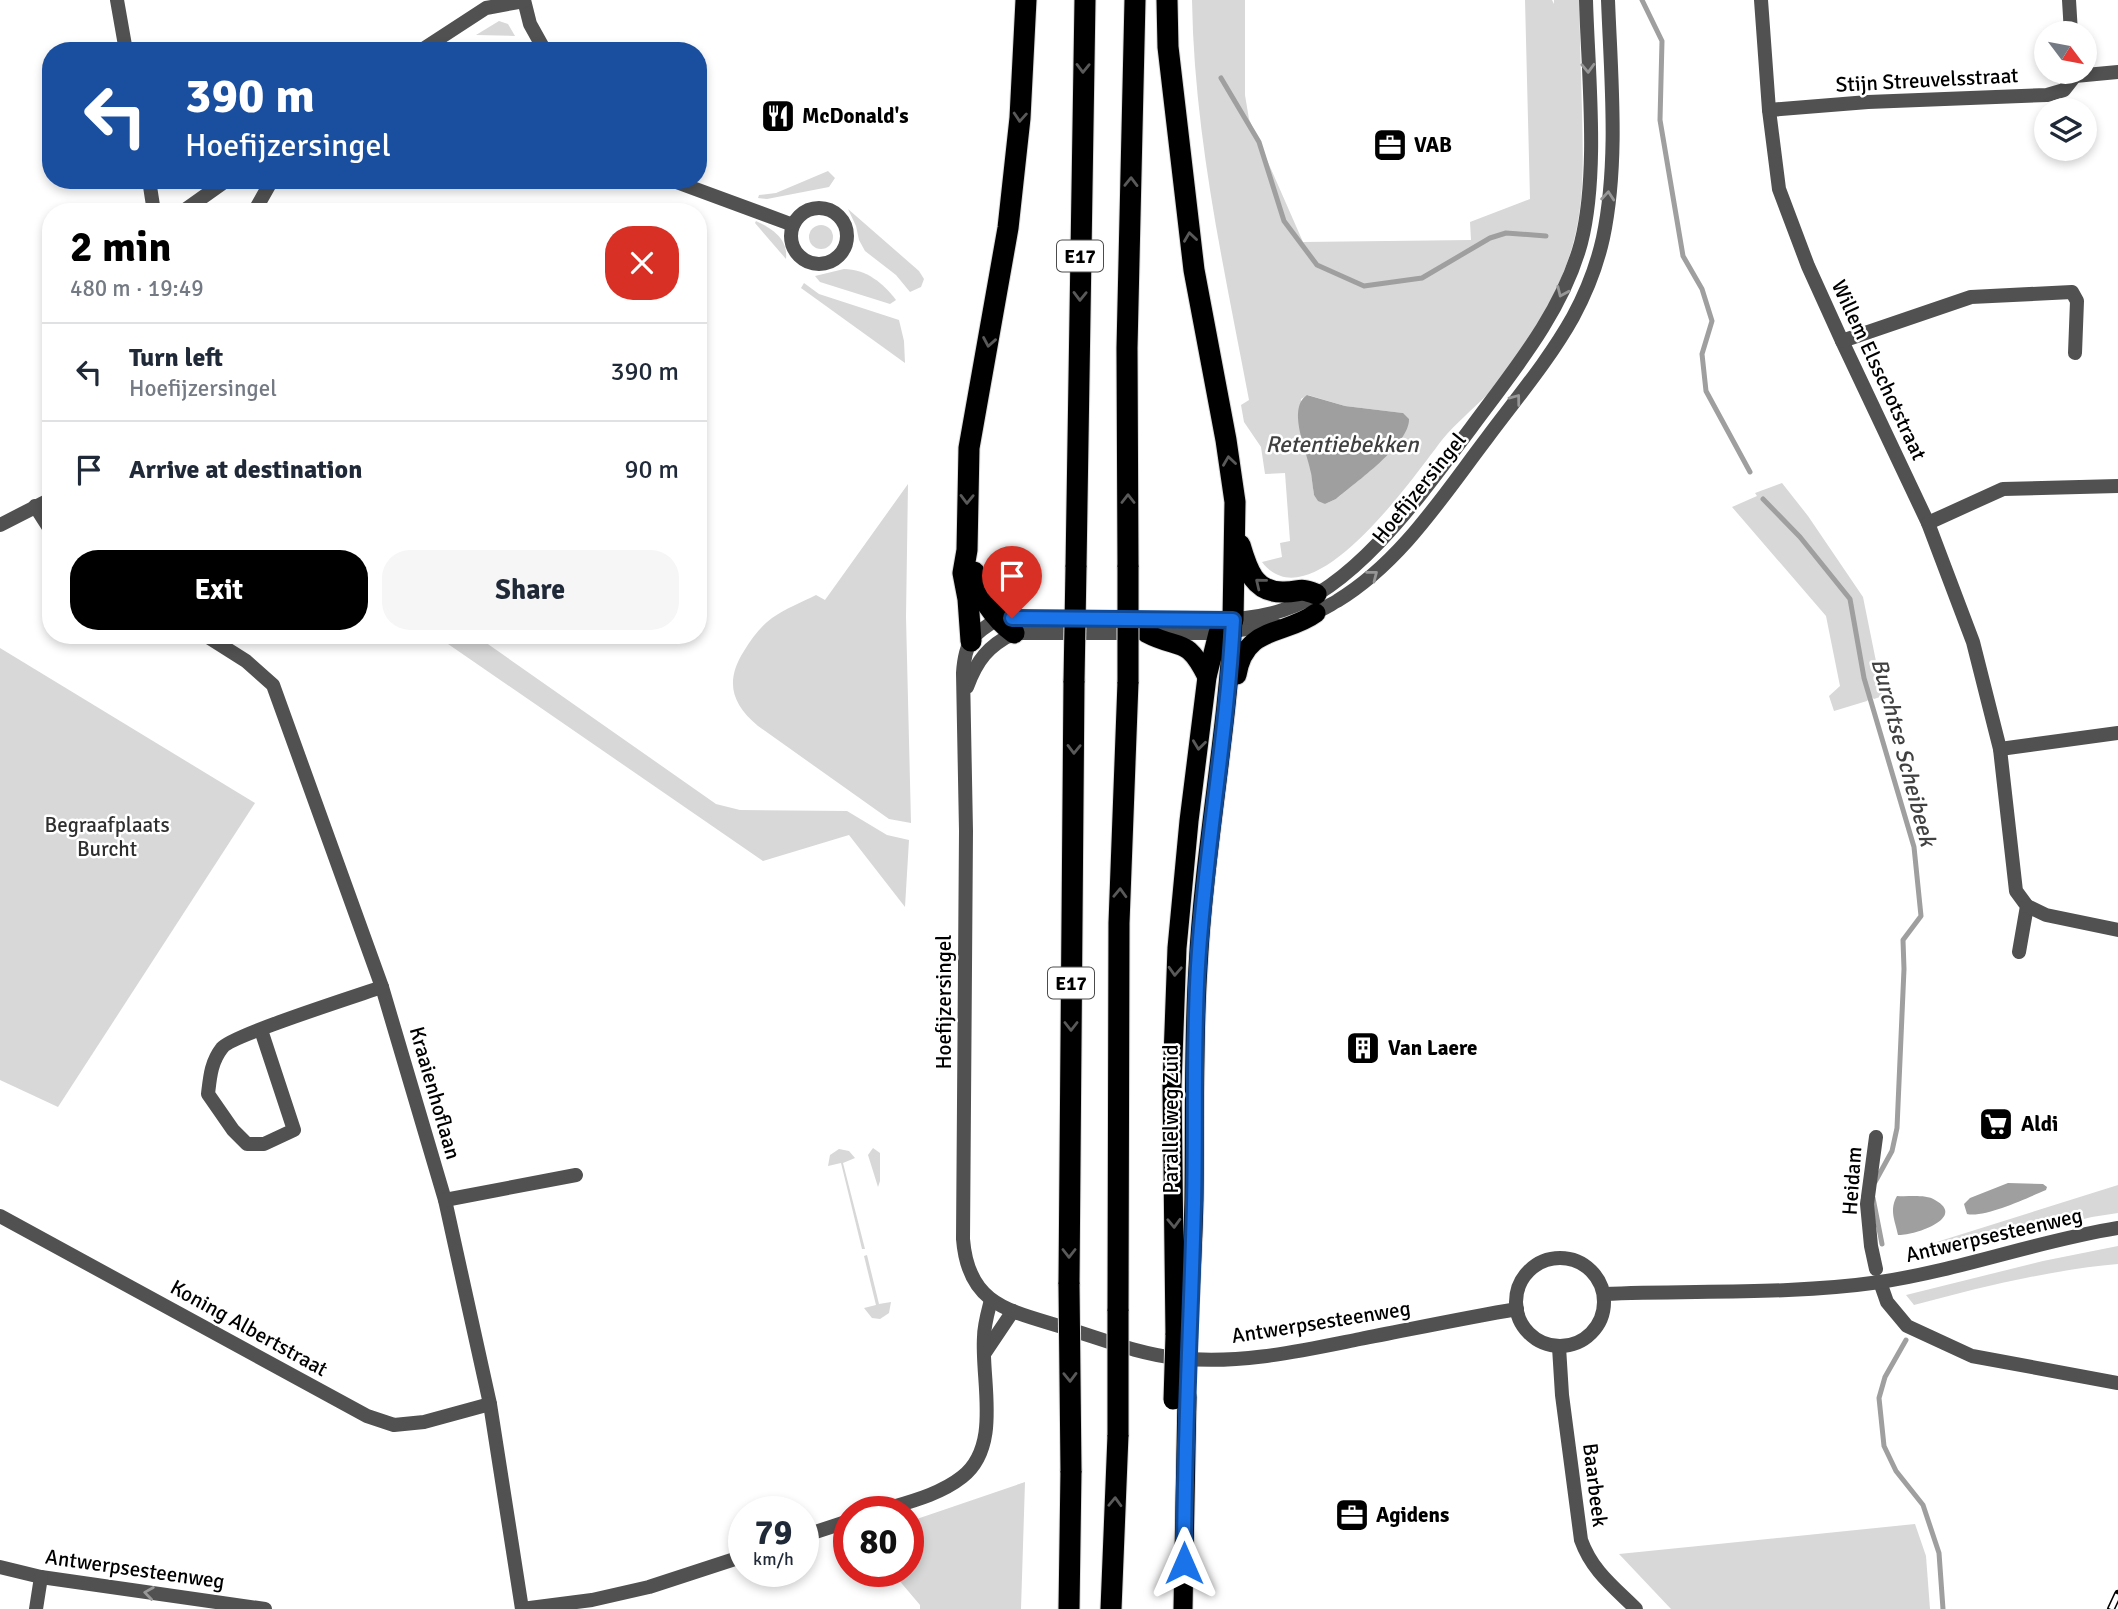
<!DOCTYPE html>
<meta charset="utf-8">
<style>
:root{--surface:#fff;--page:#f6f6f7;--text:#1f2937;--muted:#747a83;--line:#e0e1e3;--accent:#000}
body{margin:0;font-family:Signika,sans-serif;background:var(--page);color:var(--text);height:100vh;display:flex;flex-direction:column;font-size:26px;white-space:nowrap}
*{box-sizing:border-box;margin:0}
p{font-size:23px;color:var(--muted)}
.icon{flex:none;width:38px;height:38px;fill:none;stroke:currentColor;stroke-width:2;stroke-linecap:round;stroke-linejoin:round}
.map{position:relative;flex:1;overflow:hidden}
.details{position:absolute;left:42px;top:203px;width:665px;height:441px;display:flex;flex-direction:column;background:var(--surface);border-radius:28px;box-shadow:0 4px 10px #0003}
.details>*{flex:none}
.hud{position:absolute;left:42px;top:42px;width:665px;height:147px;border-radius:28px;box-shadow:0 4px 10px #0003;background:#1a4fa0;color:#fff;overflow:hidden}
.needle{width:46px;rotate:122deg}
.tools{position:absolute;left:2034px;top:21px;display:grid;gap:14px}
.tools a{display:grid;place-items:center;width:63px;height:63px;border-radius:50%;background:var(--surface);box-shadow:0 4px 10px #0003;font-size:35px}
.speed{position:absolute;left:728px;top:1496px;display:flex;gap:14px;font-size:35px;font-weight:700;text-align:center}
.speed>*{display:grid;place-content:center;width:91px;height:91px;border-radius:50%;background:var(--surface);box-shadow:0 4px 10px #0003;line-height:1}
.speed small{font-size:18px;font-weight:400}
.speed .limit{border:10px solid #d22;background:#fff;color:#111}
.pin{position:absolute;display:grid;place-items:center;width:60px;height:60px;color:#fff;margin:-72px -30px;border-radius:50% 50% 50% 0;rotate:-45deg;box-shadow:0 0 7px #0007}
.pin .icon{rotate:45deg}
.me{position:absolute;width:77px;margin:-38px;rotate:0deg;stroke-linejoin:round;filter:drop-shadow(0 0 5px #0008)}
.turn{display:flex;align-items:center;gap:24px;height:147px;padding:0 28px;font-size:32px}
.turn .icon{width:91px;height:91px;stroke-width:2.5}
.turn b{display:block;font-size:49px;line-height:60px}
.round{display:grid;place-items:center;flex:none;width:74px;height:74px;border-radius:28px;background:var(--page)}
.head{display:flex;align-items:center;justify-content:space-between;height:119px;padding:0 28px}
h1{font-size:42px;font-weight:700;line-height:52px;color:var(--accent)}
.button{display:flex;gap:14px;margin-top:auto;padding:14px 28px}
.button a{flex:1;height:80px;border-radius:28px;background:var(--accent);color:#fff;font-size:28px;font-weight:700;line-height:80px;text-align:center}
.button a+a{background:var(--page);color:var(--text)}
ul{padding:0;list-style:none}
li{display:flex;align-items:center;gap:21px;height:98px;padding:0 28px;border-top:2px solid var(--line)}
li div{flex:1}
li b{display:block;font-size:26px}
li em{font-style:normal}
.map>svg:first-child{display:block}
.green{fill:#d8d8d8;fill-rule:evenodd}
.water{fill:#9f9f9f}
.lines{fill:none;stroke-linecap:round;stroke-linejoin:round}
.stream{stroke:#9f9f9f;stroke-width:5}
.trunk-casing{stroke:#dbdbdb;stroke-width:21}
.motorway-casing{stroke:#dbdbdb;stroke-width:23}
.minor{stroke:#515151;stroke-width:14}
.tertiary{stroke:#515151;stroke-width:14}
.trunk{stroke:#000;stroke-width:19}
.motorway{stroke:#000;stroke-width:21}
.rail-casing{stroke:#000;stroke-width:8}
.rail{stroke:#fff;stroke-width:5;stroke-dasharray:16;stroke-linecap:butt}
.trunk-bridge-casing{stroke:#dbdbdb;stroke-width:21;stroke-linecap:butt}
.motorway-bridge-casing{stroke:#dbdbdb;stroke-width:23;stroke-linecap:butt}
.trunk-bridge{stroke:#000;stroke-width:19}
.motorway-bridge{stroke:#000;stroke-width:21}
.oneway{stroke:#595959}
.oneway2{stroke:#979797}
.route-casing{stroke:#114b97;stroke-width:18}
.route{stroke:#1a73e8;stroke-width:12}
.labels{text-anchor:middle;stroke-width:5;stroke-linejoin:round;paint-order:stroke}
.shield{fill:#fff;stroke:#4c4c4c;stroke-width:2}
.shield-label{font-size:19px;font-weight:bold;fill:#000}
.street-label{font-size:21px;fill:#000;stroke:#fff}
.poi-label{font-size:21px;font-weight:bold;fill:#000;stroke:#fff;text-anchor:start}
.park-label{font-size:21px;fill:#2f2f2f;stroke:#fff}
.water-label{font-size:23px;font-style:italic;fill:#404040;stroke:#fff}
</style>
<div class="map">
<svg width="2118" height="1609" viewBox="0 0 2118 1609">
<rect width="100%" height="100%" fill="#fff"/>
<g class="green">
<path d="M 1192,0 L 1245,0 L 1245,95 L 1249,119 L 1303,242 L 1471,240 L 1470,222 L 1530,199 L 1525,0 L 1552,0 L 1554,4 L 1554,0 L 1579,0 C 1580,37 1581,74 1582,112 C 1583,155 1585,201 1573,244 C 1559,295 1523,356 1487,395 C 1472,410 1455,424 1442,440 C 1415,475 1311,626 1262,562 L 1282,557 L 1280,543 L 1290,541 L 1285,473 L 1265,474 L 1261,447 L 1244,422 L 1241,405 L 1249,400 C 1224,268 1194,135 1192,0 ZM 1308,395 L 1345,406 L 1403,413 L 1370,471 L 1336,499 L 1325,504 L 1314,495 L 1301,399 Z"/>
<path d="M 499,21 L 508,24 L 515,36 L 476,35 Z"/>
<path d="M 828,171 L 835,178 L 829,187 L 767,199 L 758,198 L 759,195 L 776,193 Z"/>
<path d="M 848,209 L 919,271 L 924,279 L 921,287 L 910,292 L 896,275 L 865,251 L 859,240 L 856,226 Z"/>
<path d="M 756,221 C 773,229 788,239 786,259 L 755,223 Z"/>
<circle cx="821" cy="237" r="12"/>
<path d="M 844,269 C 866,269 883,283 896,300 L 890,304 L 820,282 L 815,276 Z"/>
<path d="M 804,283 L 819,294 L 899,320 L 904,341 L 905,363 L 801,288 Z"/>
<path d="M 1782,483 L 1808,516 L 1863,597 L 1883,696 L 1874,699 L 1871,696 L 1867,701 L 1834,711 L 1829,696 L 1840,686 L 1826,616 L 1732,507 L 1757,496 L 1755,493 Z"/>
<path d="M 908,484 L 906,617 L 911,823 L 889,819 L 758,726 C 731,703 725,681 744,651 C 752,638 760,627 772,618 C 785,609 802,602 816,595 L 825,600 Z"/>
<path d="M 435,635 L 475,635 L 716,804 L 740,810 L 847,811 L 887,835 L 909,840 L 905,907 L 849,835 L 763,861 Z"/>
<path d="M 0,648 L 255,803 L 58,1107 L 0,1080 Z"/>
<path d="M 873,1148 L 880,1153 L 880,1181 L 878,1187 L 868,1155 Z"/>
<path d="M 839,1149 L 849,1151 L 855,1158 L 843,1163 L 865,1249 L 862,1249 L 841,1163 L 828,1166 L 830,1155 Z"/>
<path d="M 2118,1185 L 2118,1213 L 2092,1217 L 1907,1261 L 1908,1251 Z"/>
<path d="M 2118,1246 L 2118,1264 C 2050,1270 1981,1287 1914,1305 L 1906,1295 L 2043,1261 Z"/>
<path d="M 867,1255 L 879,1304 L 891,1302 L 889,1313 L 880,1319 L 872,1318 L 864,1308 L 876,1305 L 864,1256 Z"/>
<path d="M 1025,1482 L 1021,1609 L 920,1609 L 920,1605 L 892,1572 L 908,1572 L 908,1522 Z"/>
<path d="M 1915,1524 L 1926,1556 L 1930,1609 L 1671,1609 L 1619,1554 Z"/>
</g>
<g class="water">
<path d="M 1307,395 L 1345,406 L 1403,413 L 1409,419 C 1410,444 1355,483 1336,499 L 1325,504 L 1318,501 L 1314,495 C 1313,488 1312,481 1311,473 C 1308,453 1286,409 1307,395 Z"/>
<path d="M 2008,1183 L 2043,1184 L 2047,1187 L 2046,1190 C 2027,1198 1985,1218 1967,1214 L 1964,1204 L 1970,1198 Z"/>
<path d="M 1897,1196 C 1909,1197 1925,1194 1935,1200 C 1968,1218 1913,1236 1898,1235 C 1895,1220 1889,1210 1897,1196 Z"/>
</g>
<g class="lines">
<g class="stream">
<path d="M 1642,0 L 1662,41 L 1660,120 L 1683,256 L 1702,289 L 1712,321 L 1702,354 L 1706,391 L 1750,472"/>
<path d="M 1221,78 L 1259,142 L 1284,221 L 1317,265 L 1364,286 L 1422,278 L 1490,238 L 1506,233 L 1546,236"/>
<path d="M 1763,499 L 1800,537 L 1850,599 L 1864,678 L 1914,847 L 1921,916 L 1903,940 L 1904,969 L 1897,1128 L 1892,1151 L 1875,1182"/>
<path d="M 1873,1198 L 1882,1244"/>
<path d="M 1906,1340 L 1885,1377 L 1879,1398 L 1884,1446 L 1896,1471 L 1923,1505 L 1939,1553 L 1943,1609"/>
</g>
<g class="trunk-casing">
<g id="trunk">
<path d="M 1146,633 C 1180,651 1186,635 1207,677"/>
<path d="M 1237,675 C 1245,625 1285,636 1316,613"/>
<path d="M 1175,1335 L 1172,1085 L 1177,948 L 1189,821 L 1207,677 L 1218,633 L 1233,620"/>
<path d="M 1188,1337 C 1190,1291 1193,1245 1194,1199 C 1195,1122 1193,1044 1198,967 C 1204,851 1227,736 1233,620"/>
<path d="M 1183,1609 L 1187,1397"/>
</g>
</g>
<g class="motorway-casing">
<g id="motorway">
<path d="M 1167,0 L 1168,47 L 1194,270 L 1226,440 L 1235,502 L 1233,620"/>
<path d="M 1240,545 C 1247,569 1254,593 1284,592 C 1302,592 1297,587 1316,594"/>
<path d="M 1076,567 L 1085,0"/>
<path d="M 1128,567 L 1127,348 L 1135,0"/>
<path d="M 974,572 C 980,597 993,617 1014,633"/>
<path d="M 971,641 L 968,599 L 963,573 L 967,550 L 969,448 L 1008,228 L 1020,118 L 1026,0"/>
<path d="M 1069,1284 L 1074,681"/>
<path d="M 1118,1311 L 1119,923 L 1128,682"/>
<path d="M 1069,1609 L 1071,1471"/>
<path d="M 1111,1609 L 1118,1435"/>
</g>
</g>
<g class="minor">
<path d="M 117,0 L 126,51"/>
<path d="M 524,0 L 530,24 L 545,51"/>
<path d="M 1761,0 L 1769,110 L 1779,189 L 1808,266 L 1842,341 L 1928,523 L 1973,642 L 2000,749 L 2016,891 L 2027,906 L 2019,952"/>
<path d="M 2069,0 L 2071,33"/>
<path d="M 420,51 L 486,8 L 524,1"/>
<path d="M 2075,76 L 2118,72"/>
<path d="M 1769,110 L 1868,102 L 2047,95 L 2064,90 L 2075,76 L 2074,72"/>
<path d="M 149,180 L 154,212"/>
<path d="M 671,180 L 793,225"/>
<circle cx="819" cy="236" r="28"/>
<path d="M 182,212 L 227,180"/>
<path d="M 254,212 L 272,180"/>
<path d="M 1842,341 L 1971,297 L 2072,292 L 2077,301 L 2075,353"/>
<path d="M 35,506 L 51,531"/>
<path d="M 1928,523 L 2003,489 L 2118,486"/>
<path d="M 0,525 L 51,499"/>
<path d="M 205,635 L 246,661 L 273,685 L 382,987 L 445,1200 L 490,1404 L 522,1609"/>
<path d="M 2000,749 L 2118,733"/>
<path d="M 2027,906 L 2046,915 L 2118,930"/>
<path d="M 261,1030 L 294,1130 L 264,1144 L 247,1144 L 233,1130 L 208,1094 C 210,1077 211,1062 222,1048 C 230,1036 359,995 382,987"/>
<path d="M 1876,1137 L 1867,1204 L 1871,1246 L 1876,1269"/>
<path d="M 445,1200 L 576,1175"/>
<path d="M 0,1216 L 367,1416 L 394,1425 L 424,1422 L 490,1404"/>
<path d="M 1880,1282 L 1887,1302 L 1907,1326 L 1972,1356 L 2118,1383"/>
<path d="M 1559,1347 L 1562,1395 L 1581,1540 C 1592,1571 1614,1587 1636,1609"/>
<path d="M 984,1354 L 1013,1311"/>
<path d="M 876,1512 C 904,1503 938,1496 962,1477 C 1002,1446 981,1381 984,1337 C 984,1325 988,1312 991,1300"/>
<path d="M 803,1536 L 849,1521"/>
<path d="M 0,1567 L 41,1577 L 265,1609"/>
<path d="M 36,1609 L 41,1577"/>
<path d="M 522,1609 L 592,1600 L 649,1587 L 744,1556"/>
</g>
<g class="tertiary">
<path d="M 1309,615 C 1319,612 1328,606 1337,601 C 1401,562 1442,497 1487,438 C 1516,399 1549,360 1573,317 C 1586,293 1597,265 1603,238 C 1619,162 1611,78 1608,0"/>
<path d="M 967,687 C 977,660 988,646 1014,633 L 1218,633 L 1276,625"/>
<circle cx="1560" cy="1302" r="44"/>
<path d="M 1604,1294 C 1696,1290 1788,1295 1880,1282 C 1960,1270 2037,1241 2118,1228"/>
<path d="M 1517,1309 C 1464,1318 1412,1329 1360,1339 C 1300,1351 1239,1365 1177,1358 C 1137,1354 1097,1337 1059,1326 C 1006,1310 968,1303 963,1239 L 966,831 L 963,673 C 965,642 972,634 998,619 C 1021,617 1044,618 1067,619 C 1111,620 1155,621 1199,620 C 1228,620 1256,619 1283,610 C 1357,587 1425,489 1471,428 C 1513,371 1562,313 1581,243 C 1599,173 1588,73 1586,0"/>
</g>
<use href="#trunk" class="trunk"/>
<use href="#motorway" class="motorway"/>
<g class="rail-casing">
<path id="rail" d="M 2111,1609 L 2118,1594"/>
</g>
<use href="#rail" class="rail"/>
<g class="trunk-bridge-casing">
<path id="trunk-bridge" d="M 1173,1400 L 1175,1335"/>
</g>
<g class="motorway-bridge-casing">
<g id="motorway-bridge">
<path d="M 1074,681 L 1076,567"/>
<path d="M 1128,682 L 1128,567"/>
<path d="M 1069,1284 L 1071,1471"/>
<path d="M 1118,1435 L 1118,1311"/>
</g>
</g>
<use href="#trunk-bridge" class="trunk-bridge"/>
<use href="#motorway-bridge" class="motorway-bridge"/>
</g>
<defs><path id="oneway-chevron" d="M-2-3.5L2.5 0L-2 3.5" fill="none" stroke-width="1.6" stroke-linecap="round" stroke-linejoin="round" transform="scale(1.75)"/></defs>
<g class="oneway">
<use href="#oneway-chevron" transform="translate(1083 68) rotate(91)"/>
<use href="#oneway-chevron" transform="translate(1020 117) rotate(94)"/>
<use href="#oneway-chevron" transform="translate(1131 182) rotate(-89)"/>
<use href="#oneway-chevron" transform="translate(1190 237) rotate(-98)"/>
<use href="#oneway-chevron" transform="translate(1080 296) rotate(91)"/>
<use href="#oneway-chevron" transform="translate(989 342) rotate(100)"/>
<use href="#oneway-chevron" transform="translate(1229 461) rotate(-98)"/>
<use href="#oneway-chevron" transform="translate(967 499) rotate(91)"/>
<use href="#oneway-chevron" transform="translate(1128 499) rotate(-90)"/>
<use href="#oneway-chevron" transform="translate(1260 583) rotate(-141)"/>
<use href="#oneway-chevron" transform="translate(1199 745) rotate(97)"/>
<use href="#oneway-chevron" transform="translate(1074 749) rotate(91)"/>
<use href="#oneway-chevron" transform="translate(1120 893) rotate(-88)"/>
<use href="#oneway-chevron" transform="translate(1175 971) rotate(93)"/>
<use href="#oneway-chevron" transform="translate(1071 1026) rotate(90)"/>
<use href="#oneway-chevron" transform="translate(1174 1223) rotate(88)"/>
<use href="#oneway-chevron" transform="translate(1069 1253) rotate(90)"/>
<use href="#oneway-chevron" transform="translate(1070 1377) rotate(89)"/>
<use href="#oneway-chevron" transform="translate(1115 1502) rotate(-88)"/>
</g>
<g class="oneway2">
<use href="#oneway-chevron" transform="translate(1588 68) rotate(88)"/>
<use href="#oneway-chevron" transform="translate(1608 196) rotate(-85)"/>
<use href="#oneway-chevron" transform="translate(1562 292) rotate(114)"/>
<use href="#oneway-chevron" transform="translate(1516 399) rotate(-53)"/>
<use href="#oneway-chevron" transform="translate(1373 575) rotate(-38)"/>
<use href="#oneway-chevron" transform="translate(149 1593) rotate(-172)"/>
</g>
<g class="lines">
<g class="route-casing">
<path id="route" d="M 1012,618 L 1233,620 C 1227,736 1205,850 1198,966 C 1193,1046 1196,1125 1194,1204 C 1191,1324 1184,1443 1184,1563"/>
</g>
<use href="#route" class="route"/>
</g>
<defs>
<g id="restaurant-square" transform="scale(1.75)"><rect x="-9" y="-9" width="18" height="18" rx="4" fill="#000" stroke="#fff"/><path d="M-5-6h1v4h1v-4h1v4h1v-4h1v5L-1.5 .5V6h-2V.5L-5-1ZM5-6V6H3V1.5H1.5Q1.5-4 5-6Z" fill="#fff"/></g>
<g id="office-square" transform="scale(1.75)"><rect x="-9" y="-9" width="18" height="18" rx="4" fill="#000" stroke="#fff"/><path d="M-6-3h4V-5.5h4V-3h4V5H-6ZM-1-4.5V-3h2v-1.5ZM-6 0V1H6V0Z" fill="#fff"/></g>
<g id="building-square" transform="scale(1.75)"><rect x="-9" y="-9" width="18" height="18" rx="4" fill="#000" stroke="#fff"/><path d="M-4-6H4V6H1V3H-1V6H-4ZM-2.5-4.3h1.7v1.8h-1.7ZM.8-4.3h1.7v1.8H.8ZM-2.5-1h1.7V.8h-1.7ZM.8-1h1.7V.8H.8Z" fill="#fff"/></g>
<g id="supermarket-square" transform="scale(1.75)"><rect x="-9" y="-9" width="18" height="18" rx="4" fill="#000" stroke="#fff"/><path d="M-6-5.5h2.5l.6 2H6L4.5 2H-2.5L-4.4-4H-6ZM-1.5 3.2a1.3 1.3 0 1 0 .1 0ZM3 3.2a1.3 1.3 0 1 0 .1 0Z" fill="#fff"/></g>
</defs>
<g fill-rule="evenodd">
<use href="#restaurant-square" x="778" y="116"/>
<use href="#office-square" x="1390" y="145"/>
<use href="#building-square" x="1363" y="1048"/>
<use href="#supermarket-square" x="1996" y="1124"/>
<use href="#office-square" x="1352" y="1515"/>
</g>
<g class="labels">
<g class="shield">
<rect x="1057" y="240.5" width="46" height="31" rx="5"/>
<rect x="1048" y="967.5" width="46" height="31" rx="5"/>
</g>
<g class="shield-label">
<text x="1080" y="263">E17</text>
<text x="1071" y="990">E17</text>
</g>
<g class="street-label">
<text transform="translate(1927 80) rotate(-3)" y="7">Stijn Streuvelsstraat</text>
<text transform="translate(1879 370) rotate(65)" y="7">Willem Elsschotstraat</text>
<text transform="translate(1419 488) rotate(-51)" y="7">Hoefijzersingel</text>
<text transform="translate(944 1002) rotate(-90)" y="7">Hoefijzersingel</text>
<text transform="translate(435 1093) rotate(74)" y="7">Kraaienhoflaan</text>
<text transform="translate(1171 1119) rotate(-90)" y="7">Parallelweg Zuid</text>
<text transform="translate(1852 1181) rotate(-86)" y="7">Heidam</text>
<text transform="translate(1994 1235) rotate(-13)" y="7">Antwerpsesteenweg</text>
<text transform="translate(1321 1322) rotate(-9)" y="7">Antwerpsesteenweg</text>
<text transform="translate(249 1328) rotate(29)" y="7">Koning Albertstraat</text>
<text transform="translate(1595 1485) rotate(83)" y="7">Baarbeek</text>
<text transform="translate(135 1569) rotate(8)" y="7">Antwerpsesteenweg</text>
</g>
<g class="poi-label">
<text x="802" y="123">McDonald's</text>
<text x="1414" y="152">VAB</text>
<text x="1388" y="1055">Van Laere</text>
<text x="2021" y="1131">Aldi</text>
<text x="1376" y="1522">Agidens</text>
</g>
<g class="park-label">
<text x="107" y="832">Begraafplaats<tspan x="107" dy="24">Burcht</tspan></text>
</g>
<g class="water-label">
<text x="1342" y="452">Retentiebekken</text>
<text transform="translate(1904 752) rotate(75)" y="8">Burchtse Scheibeek</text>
</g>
</g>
</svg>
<div class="tools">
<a><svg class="needle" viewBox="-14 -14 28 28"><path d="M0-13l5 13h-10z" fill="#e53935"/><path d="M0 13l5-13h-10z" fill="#747a83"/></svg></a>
<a><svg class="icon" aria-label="layers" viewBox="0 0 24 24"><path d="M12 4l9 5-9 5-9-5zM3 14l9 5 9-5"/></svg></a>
</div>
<div class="speed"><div>79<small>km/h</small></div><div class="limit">80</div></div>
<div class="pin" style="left:1012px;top:618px;background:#d93025"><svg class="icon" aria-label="arrive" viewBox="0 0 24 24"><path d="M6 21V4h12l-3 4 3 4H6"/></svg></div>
<svg class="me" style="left:1184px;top:1563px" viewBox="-20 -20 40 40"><path d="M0-17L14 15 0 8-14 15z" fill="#1a73e8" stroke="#fff" stroke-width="4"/></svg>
<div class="hud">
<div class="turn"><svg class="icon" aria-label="left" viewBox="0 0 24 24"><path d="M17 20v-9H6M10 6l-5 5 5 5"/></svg><div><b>390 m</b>Hoefijzersingel</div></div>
</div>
<section class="details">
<div class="head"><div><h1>2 min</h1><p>480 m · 19:49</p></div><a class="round" style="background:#d93025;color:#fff"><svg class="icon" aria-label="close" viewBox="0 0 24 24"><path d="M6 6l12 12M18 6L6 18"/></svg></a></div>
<ul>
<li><svg class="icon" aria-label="left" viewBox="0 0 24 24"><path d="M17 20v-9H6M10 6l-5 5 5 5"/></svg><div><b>Turn left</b><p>Hoefijzersingel</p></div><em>390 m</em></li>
<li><svg class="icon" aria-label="arrive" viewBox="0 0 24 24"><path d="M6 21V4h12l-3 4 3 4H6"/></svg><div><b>Arrive at destination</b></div><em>90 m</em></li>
</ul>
<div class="button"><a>Exit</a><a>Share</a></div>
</section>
</div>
